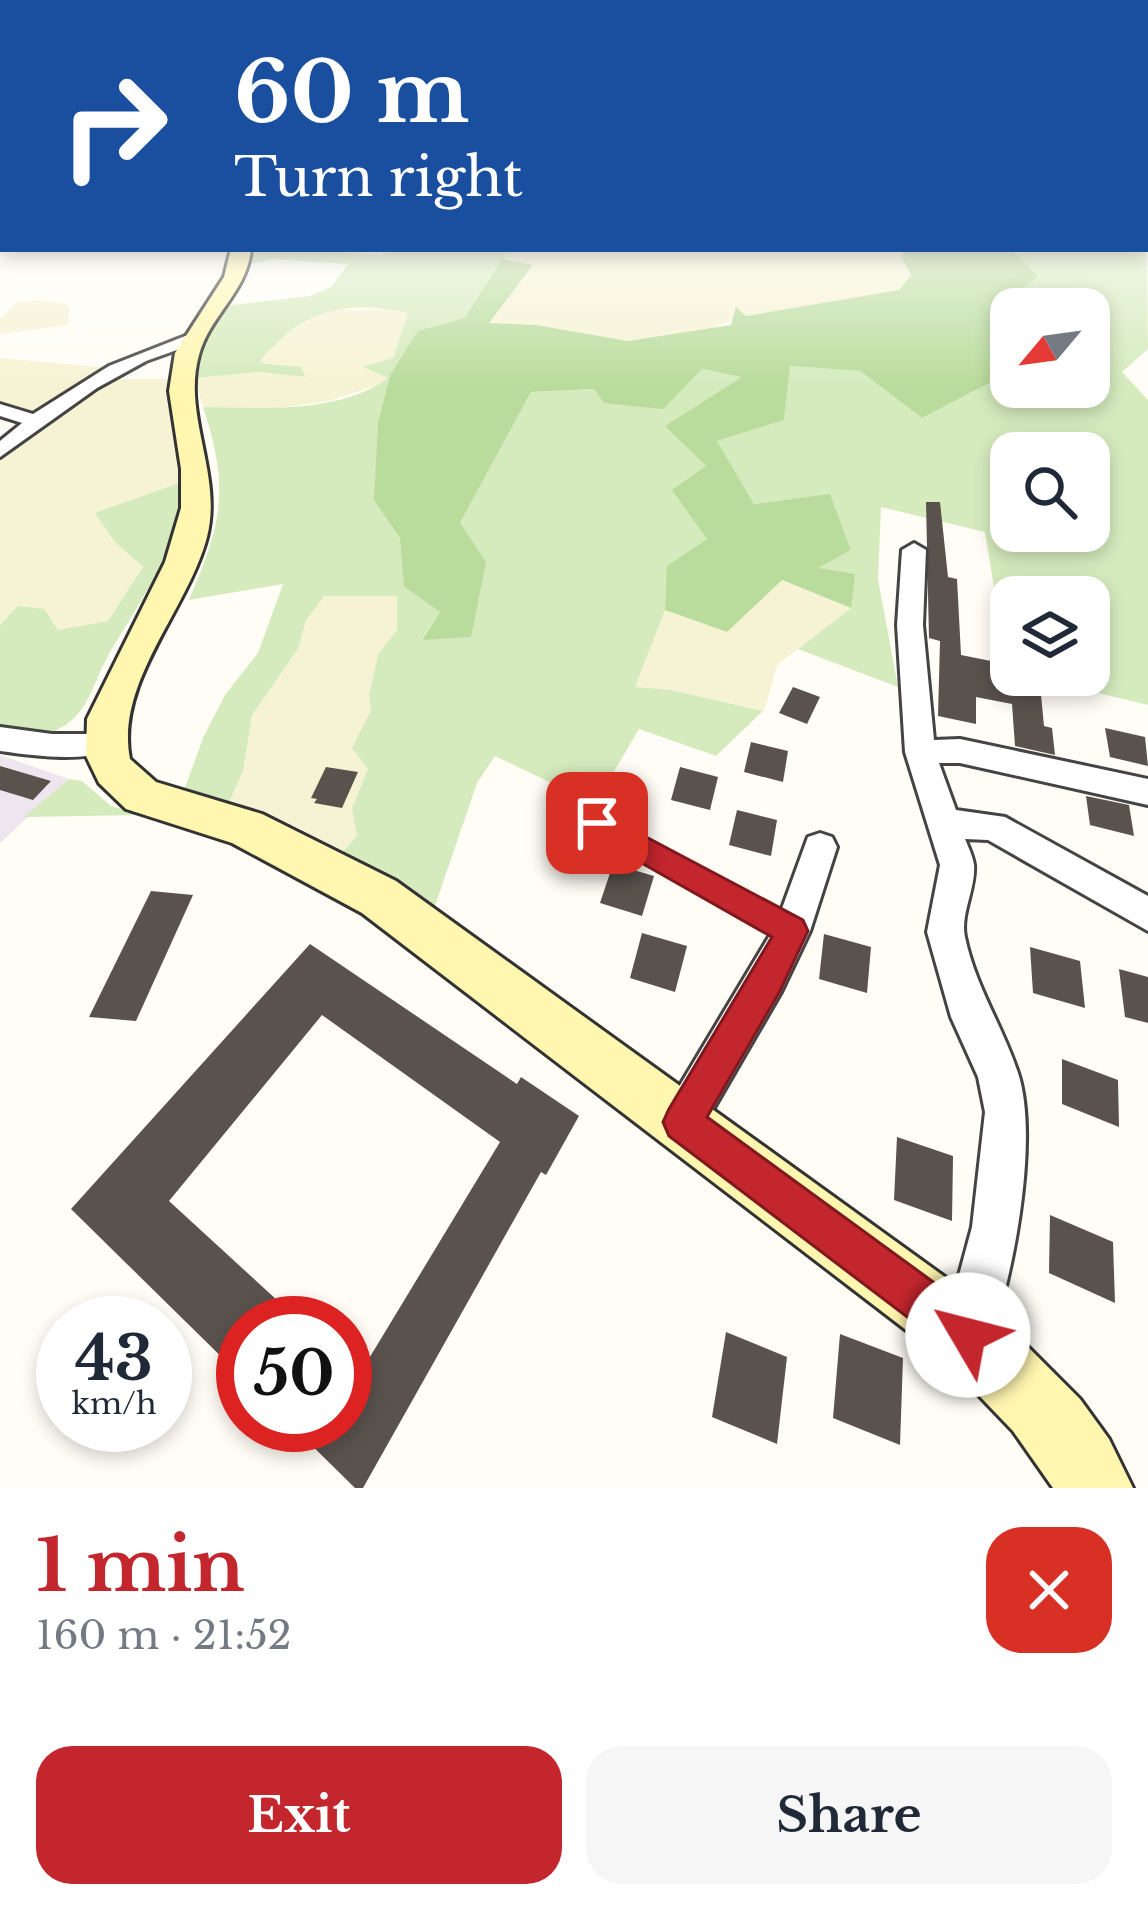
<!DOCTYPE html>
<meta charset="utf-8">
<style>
:root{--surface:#fff;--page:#f6f6f7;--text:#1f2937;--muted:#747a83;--accent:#c4262e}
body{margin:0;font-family:"Libre Baskerville",serif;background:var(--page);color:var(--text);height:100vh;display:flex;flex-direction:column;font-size:45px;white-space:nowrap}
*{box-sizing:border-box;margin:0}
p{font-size:39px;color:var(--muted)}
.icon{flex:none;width:66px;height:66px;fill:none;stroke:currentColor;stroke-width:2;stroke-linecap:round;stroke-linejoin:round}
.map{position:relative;height:1488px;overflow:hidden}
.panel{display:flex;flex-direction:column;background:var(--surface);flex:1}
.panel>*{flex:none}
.hud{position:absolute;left:0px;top:0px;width:1149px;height:252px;box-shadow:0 6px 18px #0003;background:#1a4fa0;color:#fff;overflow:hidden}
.needle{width:78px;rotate:241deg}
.buttons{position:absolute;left:990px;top:288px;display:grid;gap:24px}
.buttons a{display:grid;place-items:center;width:120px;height:120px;border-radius:24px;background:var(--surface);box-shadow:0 6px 18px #0003;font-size:60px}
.speed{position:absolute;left:36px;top:1296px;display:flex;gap:24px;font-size:60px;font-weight:700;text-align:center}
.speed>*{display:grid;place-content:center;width:156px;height:156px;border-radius:50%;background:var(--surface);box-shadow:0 6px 18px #0003;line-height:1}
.speed small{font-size:30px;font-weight:400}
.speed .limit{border:18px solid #d22;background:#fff;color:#111}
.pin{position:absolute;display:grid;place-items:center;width:102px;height:102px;color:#fff;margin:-51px;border-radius:24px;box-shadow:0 6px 18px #0006}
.me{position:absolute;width:132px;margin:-66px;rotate:307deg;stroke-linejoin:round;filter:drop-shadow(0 0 9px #0008)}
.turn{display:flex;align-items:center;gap:42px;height:252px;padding:0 36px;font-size:54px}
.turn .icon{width:156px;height:156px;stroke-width:2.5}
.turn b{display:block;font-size:84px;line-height:102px}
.round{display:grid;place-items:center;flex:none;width:126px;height:126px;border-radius:36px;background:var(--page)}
.headline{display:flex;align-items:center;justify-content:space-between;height:204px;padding:0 36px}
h1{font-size:72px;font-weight:800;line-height:90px;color:var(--accent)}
.button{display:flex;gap:24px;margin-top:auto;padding:24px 36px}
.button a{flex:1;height:138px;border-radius:36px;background:var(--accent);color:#fff;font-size:48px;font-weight:800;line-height:138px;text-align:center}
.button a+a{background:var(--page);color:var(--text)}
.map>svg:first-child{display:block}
.industrial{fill:#eee6ef}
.farmland{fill:#f6f3d4}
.green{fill:#d5ebbd;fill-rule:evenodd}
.forest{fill:#b9dc9c}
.building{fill:#5a524d}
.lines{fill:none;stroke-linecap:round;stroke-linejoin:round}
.service-casing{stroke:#444;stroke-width:6}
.minor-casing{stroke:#444;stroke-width:6}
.secondary-casing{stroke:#333;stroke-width:6}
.service{fill:#fff;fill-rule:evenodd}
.minor{fill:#fff;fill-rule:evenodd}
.secondary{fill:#fff6b0;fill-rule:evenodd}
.route{fill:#c4262e;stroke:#7f191e;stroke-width:3}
</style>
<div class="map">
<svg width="1148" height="1488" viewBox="0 0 1148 1488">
<rect width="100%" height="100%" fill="#fffdf5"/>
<path class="industrial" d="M 0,755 L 69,779 L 0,843 Z"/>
<g class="farmland">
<path d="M 516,249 L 904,249 L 902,258 L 911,275 L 899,290 L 745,316 L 696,334 L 628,341 L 487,323 L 533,266 L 502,259 Z"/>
<path d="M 43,300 L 66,304 L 70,309 L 67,325 L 0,334 L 0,319 L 15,303 Z"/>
<path d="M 390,309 L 408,313 L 407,326 L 393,358 L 366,368 L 390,379 L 378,385 L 329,401 L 272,409 L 203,407 L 195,378 L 259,372 L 304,377 L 283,364 L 259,364 L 264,354 L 297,322 L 321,310 Z"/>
<path d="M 0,358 L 111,368 L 39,411 L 27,413 L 0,406 Z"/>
<path d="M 109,379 L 168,379 L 181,444 L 182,482 L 114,541 L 143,567 L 108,621 L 58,630 L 18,606 L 0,625 L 0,460 Z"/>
<path d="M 781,580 L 851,608 L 777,665 L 764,711 L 671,690 L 634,688 L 665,610 L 727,632 Z"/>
<path d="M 397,595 L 397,630 L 378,656 L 369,695 L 371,710 L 353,748 L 368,769 L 353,807 L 358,836 L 340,855 L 299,827 L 227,807 L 243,771 L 252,715 L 298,649 L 306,622 L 323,596 Z"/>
</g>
<g class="green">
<path d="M 1146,179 L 1148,349 L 1122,372 L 1148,400 L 1148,705 L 1078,688 L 1073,675 L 1089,675 L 1089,597 L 1011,597 L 1011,620 L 999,619 L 985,532 L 881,507 L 878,579 L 898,687 L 798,649 L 851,608 L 816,568 L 851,550 L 830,495 L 754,504 L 716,441 L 784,420 L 789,366 L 860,371 L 922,418 L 1008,374 L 1011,367 L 1011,387 L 1089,387 L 1089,309 L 1011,309 L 1011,314 L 998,304 L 1039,277 L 1011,249 L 1146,249 ZM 1011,453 L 1089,453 L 1089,531 L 1011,531 Z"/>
<path d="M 254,249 L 348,249 L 346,252 L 379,255 L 395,249 L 516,249 L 502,260 L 465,319 L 390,375 L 378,422 L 375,500 L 401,538 L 404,587 L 440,612 L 422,639 L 471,637 L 460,523 L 531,392 L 594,389 L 701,369 L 744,377 L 666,426 L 707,467 L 707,539 L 668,566 L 665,610 L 635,687 L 671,690 L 763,711 L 716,756 L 639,729 L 595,804 L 495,756 L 477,783 L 434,909 L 340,855 L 357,836 L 352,808 L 368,769 L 352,748 L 371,710 L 369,695 L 378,655 L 397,630 L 397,596 L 324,596 L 306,621 L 298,649 L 252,715 L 243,771 L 227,807 L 183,793 L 203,738 L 225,695 L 258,653 L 283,584 L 189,600 C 222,523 230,489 203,407 C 260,408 340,414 388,378 L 363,367 L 393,358 L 408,313 C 360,302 314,306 279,341 C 271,350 264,352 260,363 L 301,367 L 305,377 L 259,372 L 195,378 L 197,355 L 223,306 L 310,296 L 331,287 L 348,264 L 274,259 L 249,264 Z"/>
<path d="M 182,482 C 196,527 128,618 107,658 C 91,687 89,715 55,731 C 38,738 17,731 0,728 L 0,625 L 18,606 L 44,609 L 58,630 L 108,621 L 143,567 L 114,541 L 95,513 Z"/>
<path d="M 69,779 L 82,781 L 111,806 L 142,815 L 24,817 Z"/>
</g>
<path class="forest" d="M 904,249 L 1011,249 L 1039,277 L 999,304 L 1011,314 L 1009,373 L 922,418 L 860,371 L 790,366 L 784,420 L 717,441 L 754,504 L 830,494 L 851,550 L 818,568 L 855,574 L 851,608 L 782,580 L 727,632 L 665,610 L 667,566 L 707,539 L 672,490 L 706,466 L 665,426 L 742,377 L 702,369 L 663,409 L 604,403 L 594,389 L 531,392 L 460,523 L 486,562 L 471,637 L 422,640 L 440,612 L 404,587 L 400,538 L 374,500 L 378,422 L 390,375 L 418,331 L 465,318 L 502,259 L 533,265 L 489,323 L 536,325 L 628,341 L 731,325 L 736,307 L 746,316 L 899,290 L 911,275 L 902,258 Z"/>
<g class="building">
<path d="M 926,502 L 940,502 L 948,577 L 957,579 L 961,655 L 1011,665 L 1011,678 L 1040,684 L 1044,726 L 1052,728 L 1055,755 L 1015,746 L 1012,704 L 976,697 L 976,724 L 938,716 L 940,641 L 929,638 Z"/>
<path d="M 793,687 L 820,697 L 807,724 L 779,713 Z"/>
<path d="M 1105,728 L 1145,737 L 1148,766 L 1110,757 Z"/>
<path d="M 751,742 L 788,751 L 783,782 L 744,772 Z"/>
<path d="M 0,766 L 51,781 L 33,800 L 0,790 Z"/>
<path d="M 326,767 L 358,772 L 342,808 L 314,803 L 317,799 L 311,798 Z"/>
<path d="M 680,767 L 718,777 L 710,810 L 671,800 Z"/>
<path d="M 1086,796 L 1129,805 L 1134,836 L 1090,825 Z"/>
<path d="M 737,810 L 777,820 L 771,856 L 729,845 Z"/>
<path d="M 613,864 L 654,876 L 642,916 L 600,903 Z"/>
<path d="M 151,891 L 193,895 L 136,1021 L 89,1017 Z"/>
<path d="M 642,933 L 687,946 L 675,992 L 630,978 Z"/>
<path d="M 824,934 L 871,947 L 867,993 L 819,979 Z"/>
<path d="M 310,944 L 517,1084 L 521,1077 L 579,1116 L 546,1175 L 541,1172 L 363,1488 L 355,1488 L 291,1425 L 345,1425 L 345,1362 L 359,1375 L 500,1142 L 322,1015 L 169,1201 L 302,1323 L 243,1323 L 243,1378 L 71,1209 Z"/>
<path d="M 1030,947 L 1080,961 L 1085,1008 L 1033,993 Z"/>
<path d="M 1119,969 L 1148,977 L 1148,1023 L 1125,1017 Z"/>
<path d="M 1062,1059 L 1118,1080 L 1119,1127 L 1062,1104 Z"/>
<path d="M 897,1137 L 953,1156 L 952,1221 L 894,1200 Z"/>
<path d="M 1050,1215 L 1113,1242 L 1115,1303 L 1049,1273 Z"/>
<path d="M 726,1332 L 787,1357 L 777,1444 L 712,1417 Z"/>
<path d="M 840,1334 L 903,1358 L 900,1445 L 833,1418 Z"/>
</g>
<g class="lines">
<g class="service-casing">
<path id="service" d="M 597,816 L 798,925 L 801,931 L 798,937 L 792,939 L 786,937 L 591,828 L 589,823 L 591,818 Z"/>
</g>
<g class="minor-casing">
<g id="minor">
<path d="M 193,333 L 199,334 L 199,342 L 146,361 L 97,388 L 0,457 L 0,441 L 22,423 L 0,416 L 0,404 L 33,414 L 109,366 Z"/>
<path d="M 914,543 L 926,550 L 923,625 L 934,740 L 960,739 L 1148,779 L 1148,805 L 960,763 L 939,763 L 956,810 L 1005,817 L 1148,896 L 1148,931 L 988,840 L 965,839 C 968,846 973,857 974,865 C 976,888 960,914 965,937 C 975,986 1003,1027 1018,1073 C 1040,1140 1012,1288 985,1352 L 968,1360 L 951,1352 L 943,1335 L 972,1227 L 985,1112 L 978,1077 L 951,1017 L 927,932 L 940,865 L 905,752 L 897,625 L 902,550 Z"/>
<path d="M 0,727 L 52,734 L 115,734 L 119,742 L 115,750 C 77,762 38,756 0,751 Z"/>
<path d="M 820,833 L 832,837 L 837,847 L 810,931 L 781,992 L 697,1137 L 682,1143 L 667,1137 L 661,1122 L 667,1107 L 776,925 L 808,837 Z"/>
</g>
</g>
<g class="secondary-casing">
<path id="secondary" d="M 231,249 L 251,249 C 247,292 210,315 199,355 C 182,415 223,475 207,537 C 188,610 115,682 130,759 L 156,782 L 262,814 L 396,881 L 992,1311 L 1080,1399 L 1109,1439 L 1133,1488 L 1053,1488 L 1013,1431 L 944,1359 L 362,913 L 232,843 L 126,809 L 99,783 L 86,756 L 87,719 L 165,562 L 181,508 L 181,469 L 169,391 L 175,353 L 224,277 Z"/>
</g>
<use href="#service" class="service"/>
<use href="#minor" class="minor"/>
<use href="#secondary" class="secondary"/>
</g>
<linearGradient id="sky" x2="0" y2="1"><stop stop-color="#95c6ee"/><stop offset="0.46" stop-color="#fffefa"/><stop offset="1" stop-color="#fffefa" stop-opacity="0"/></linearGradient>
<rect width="1148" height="387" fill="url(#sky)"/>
<path class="route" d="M 597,811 L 803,920 L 808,931 L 780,991 L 707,1117 L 984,1319 L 990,1335 L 984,1351 L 968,1357 L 952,1351 L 669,1136 L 663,1122 L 669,1109 L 772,937 L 587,832 L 582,823 L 587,814 Z"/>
</svg>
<div class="buttons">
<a><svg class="needle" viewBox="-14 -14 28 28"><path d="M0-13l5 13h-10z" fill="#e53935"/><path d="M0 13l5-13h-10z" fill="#747a83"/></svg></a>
<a><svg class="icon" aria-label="search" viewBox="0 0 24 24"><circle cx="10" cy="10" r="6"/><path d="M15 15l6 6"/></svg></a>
<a><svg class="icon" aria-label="layers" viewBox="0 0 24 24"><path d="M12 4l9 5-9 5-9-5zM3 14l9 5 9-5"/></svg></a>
</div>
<div class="speed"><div>43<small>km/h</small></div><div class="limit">50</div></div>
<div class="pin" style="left:597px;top:823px;background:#d93025"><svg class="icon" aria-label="arrive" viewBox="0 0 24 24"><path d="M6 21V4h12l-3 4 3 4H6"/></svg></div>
<svg class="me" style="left:968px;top:1335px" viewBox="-20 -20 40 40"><circle r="19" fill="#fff"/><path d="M0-13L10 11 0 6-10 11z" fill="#c4262e"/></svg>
<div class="hud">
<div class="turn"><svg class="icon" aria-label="right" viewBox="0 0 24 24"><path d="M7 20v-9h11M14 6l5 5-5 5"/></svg><div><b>60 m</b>Turn right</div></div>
</div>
</div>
<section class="panel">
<div class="headline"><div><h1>1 min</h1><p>160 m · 21:52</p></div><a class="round" style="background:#d93025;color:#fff"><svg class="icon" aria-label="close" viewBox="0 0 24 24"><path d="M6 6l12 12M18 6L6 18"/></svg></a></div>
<div class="button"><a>Exit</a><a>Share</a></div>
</section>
